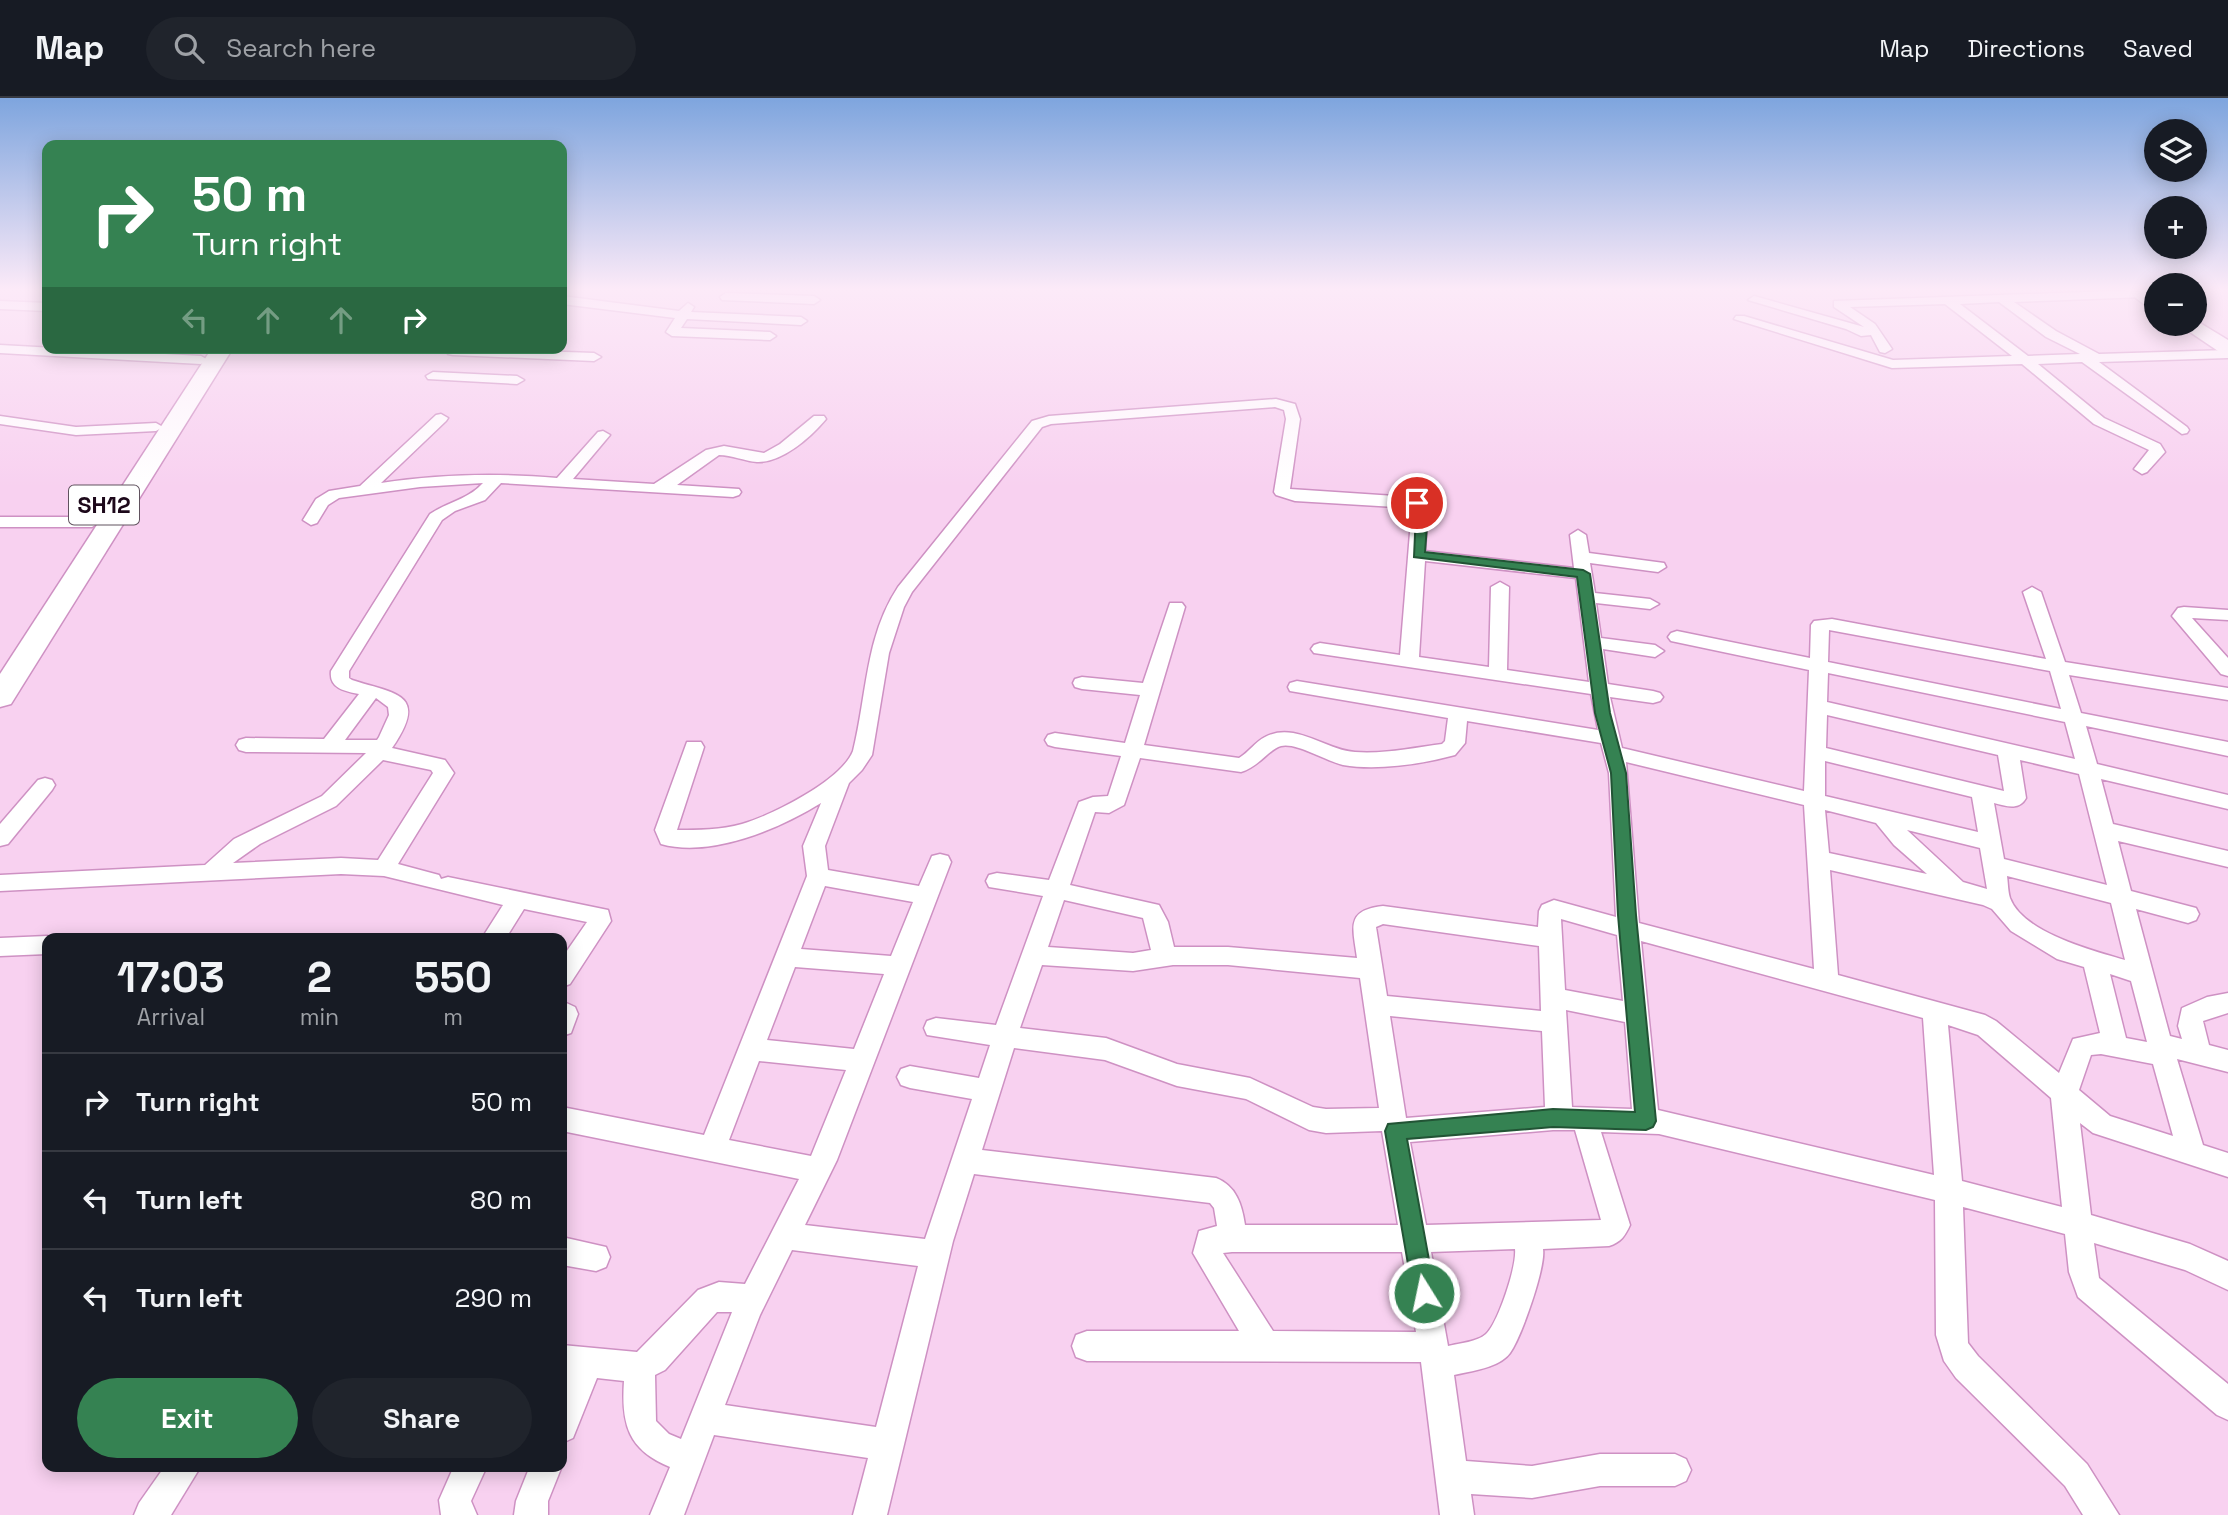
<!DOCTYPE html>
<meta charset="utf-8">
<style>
:root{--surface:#171b24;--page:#20242c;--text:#f1f3f6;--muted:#9ea1a6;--line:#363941;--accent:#358252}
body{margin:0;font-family:"Space Grotesk",sans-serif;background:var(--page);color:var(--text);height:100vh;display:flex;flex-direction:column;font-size:26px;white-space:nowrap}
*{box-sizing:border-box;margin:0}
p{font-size:23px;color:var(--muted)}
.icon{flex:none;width:38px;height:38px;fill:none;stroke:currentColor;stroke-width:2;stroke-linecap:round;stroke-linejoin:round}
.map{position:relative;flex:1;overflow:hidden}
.sheet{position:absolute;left:42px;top:835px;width:525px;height:539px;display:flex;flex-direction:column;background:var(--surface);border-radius:14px;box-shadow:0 4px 18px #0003}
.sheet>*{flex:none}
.top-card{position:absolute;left:42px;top:42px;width:525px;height:214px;border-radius:14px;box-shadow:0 4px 18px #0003;background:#358252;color:#fff;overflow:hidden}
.fabs{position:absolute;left:2144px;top:21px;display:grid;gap:14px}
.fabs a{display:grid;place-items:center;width:63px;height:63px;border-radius:50%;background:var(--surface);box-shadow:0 4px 18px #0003;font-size:35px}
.pin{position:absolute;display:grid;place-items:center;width:60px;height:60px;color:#fff;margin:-30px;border:4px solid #fff;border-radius:50%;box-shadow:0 2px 7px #0007}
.me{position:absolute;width:77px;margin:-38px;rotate:350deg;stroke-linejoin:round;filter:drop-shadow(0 0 5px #0008)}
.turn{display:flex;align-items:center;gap:24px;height:147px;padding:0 35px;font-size:32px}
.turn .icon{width:91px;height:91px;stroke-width:2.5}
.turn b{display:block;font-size:49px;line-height:60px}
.lanes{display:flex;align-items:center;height:66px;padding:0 35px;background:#0003;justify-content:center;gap:35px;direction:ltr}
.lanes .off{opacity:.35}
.eta{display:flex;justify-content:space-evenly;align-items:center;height:119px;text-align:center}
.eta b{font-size:42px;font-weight:700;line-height:49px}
.cta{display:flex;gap:14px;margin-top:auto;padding:14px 35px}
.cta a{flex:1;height:80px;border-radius:42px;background:var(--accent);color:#fff;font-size:28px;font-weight:700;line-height:80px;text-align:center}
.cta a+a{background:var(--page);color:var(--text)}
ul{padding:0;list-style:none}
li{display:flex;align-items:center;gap:21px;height:98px;padding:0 35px;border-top:2px solid var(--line)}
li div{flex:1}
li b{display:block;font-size:26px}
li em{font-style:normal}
header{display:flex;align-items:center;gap:42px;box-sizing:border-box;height:98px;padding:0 35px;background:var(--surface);border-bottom:2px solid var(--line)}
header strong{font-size:33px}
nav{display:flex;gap:38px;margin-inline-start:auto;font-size:24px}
.search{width:490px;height:63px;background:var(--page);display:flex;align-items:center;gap:18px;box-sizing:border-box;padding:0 24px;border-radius:38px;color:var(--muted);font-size:26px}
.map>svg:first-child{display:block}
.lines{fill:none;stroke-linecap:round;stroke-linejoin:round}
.street-casing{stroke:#ce91c3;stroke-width:3}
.primary-casing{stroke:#ce91c3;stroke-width:3}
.street{fill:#fff;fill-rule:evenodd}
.primary{fill:#fff;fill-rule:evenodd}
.route{fill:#358252;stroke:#225435;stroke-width:2}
.labels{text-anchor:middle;stroke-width:7;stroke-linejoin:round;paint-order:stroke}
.shield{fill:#fff;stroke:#61525f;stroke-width:2}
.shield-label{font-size:23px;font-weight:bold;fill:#1d081a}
</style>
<header>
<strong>Map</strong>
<div class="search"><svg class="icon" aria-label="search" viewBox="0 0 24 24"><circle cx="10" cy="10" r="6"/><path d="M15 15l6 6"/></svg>Search here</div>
<nav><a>Map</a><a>Directions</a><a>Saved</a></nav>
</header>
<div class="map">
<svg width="2228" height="1417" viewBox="0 0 2228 1417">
<rect width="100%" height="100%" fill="#f8d1f0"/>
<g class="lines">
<g class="street-casing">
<g id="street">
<path d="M 2140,192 L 2146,196 L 2144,199 L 2014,204 L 2056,233 L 2099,256 L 2228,252 L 2228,260 L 2099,264 L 2187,329 L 2189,332 L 2187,335 L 2182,336 L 2082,264 L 2038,266 L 2104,320 L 2160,346 L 2165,354 L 2147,374 L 2142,376 L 2134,371 L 2149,352 L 2094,326 L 2022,266 L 1892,270 L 1734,221 L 1736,218 L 1744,218 L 1893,262 L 2012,258 L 1945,206 L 1850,209 L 1875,226 L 1892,251 L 1885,255 L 1880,254 L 1871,237 L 1861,238 L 1846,231 L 1748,202 L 1754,198 L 1864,229 L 1834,209 L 1834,203 ZM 1999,204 L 2046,239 L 2080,256 L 2028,258 L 1960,206 Z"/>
<path d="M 726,195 L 814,198 L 820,202 L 814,206 L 722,202 L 720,199 Z"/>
<path d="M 562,198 L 679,213 L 688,205 L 694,209 L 691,214 L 801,219 L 807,223 L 801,227 L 687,221 L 681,230 L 770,234 L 776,238 L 770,242 L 672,238 L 666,234 L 675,220 L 562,206 Z"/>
<path d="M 0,203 L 47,205 L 47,213 L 0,211 Z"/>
<path d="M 0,247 L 201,258 L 208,262 L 201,266 L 0,255 Z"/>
<path d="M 448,250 L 594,255 L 601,259 L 594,263 L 453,257 L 448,256 Z"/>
<path d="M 433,274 L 517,278 L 524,282 L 517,286 L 428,281 L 426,278 Z"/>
<path d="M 1276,301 L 1295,306 L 1300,321 L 1290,391 L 1410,399 L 1428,408 L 1425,453 L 1574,470 L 1570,437 L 1578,432 L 1586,437 L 1589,455 L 1664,465 L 1666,469 L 1658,474 L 1590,465 L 1595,495 L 1650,501 L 1659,506 L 1650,511 L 1596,505 L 1601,540 L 1655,547 L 1664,553 L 1655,559 L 1603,551 L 1608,586 L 1653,593 L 1660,595 L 1663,599 L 1660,603 L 1653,605 L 1610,599 L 1622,650 L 1804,693 L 1809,572 L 1671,543 L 1668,539 L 1671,535 L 1677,533 L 1810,560 L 1811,527 L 1814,523 L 1832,521 L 2046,561 L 2023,494 L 2032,489 L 2041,494 L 2065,564 L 2228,590 L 2228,602 L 2069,577 L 2081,615 L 2228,644 L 2228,658 L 2086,628 L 2097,666 L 2228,697 L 2228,711 L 2101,681 L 2113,726 L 2228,753 L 2228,769 L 2118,743 L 2131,793 L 2196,810 L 2199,816 L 2196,822 L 2188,825 L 2136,811 L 2170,938 L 2182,941 L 2178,928 L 2182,910 L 2207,899 L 2228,895 L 2228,915 L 2203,923 L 2209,947 L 2228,952 L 2228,974 L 2177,961 L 2203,1047 L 2228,1055 L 2228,1079 L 2093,1035 L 2080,1025 L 2091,1117 L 2190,1146 L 2228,1163 L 2228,1192 L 2185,1172 L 2094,1145 L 2099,1180 L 2228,1286 L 2228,1322 L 2217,1317 L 2078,1199 L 2069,1174 L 2065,1136 L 1963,1109 L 1968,1245 L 1978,1258 L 2087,1366 L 2119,1417 L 2083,1417 L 2065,1388 L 1956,1280 L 1944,1263 L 1936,1237 L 1935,1102 L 1659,1036 L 1601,1034 L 1630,1127 C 1625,1138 1621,1144 1609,1148 L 1543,1151 C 1546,1169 1521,1240 1510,1255 C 1499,1270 1471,1273 1454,1277 L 1466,1363 L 1532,1368 L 1600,1356 L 1675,1356 L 1686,1361 L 1691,1372 L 1686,1383 L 1675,1388 L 1600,1388 L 1532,1400 L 1471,1396 L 1474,1417 L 1440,1417 L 1421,1264 L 1087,1263 L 1076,1259 L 1072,1248 L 1076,1237 L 1087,1233 L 1239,1233 L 1193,1155 L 1199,1133 L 1217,1128 L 1214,1110 L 1210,1105 L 974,1076 L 953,1143 L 887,1417 L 853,1417 L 868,1360 L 714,1337 L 684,1417 L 650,1417 L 670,1369 C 628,1352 621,1326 624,1283 L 597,1280 L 573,1340 L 562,1345 L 562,1291 L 567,1278 L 562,1277 L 562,1247 L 637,1254 L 698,1192 L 719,1184 L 745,1186 L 799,1081 L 562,1033 L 562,1009 L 704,1037 L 807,778 L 803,748 L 821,705 C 779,731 711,760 661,746 L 655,732 L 687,644 L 701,644 L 704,649 L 677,732 C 698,732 721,732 742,726 C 772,717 841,683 853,653 C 867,597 865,539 898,489 L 1032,323 L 1049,318 ZM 1275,309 L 1284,312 L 1286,321 L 1274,394 L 1276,397 L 1295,403 L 1412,410 L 1400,557 L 1320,545 L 1314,547 L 1311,551 L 1314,555 L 1591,596 L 1598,632 L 1297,583 L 1290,585 L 1288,589 L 1290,593 L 1448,620 L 1445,643 L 1442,646 C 1413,650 1384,656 1355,654 C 1325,652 1295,623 1265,639 C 1255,644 1249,654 1239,660 L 1144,647 L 1185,509 L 1182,505 L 1170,505 L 1143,585 L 1082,579 L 1075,581 L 1073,585 L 1075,589 L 1082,591 L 1140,597 L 1125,645 L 1055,635 L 1048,637 L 1045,642 L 1048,647 L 1055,649 L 1121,658 L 1108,698 L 1093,699 L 1079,704 L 1049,782 L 997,775 L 989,777 L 986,783 L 989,789 L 1043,798 L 996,927 L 936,920 L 927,923 L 924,930 L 927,937 L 990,947 L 979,980 L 910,968 L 901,971 L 897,979 L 901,987 L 910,990 L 972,1001 L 925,1141 L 805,1127 L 837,1062 L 951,764 L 948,758 L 940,756 L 932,758 L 919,788 L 828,772 L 825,748 L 849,685 L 862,672 L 872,657 L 889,555 L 904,509 L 912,494 L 1042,329 L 1051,326 ZM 1425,463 L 1576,480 L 1589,584 L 1507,572 L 1509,489 L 1500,484 L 1491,489 L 1489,569 L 1419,559 ZM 1829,532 L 2050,573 L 2061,611 L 1828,564 ZM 1828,575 L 2065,624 L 2075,661 L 1827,604 ZM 1827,617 L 1998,657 L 2004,693 L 1826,650 ZM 1467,623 L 1601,645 L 1609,675 L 1616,819 L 1554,802 L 1542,807 L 1539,813 L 1538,829 L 1383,808 C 1345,812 1353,830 1357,860 L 1228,849 L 1174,849 L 1168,824 L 1159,807 L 1070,787 L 1095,714 L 1109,715 L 1124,707 L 1140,660 L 1241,674 C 1259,669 1269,651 1281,648 C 1296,644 1326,663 1343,667 C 1377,673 1422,666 1455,657 L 1465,645 ZM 2020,662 L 2079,676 L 2107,787 L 2004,761 L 1994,705 C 2006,708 2019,713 2026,700 ZM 1825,663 L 1972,699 L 1978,734 L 1825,698 ZM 1626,664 L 1804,707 L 1814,871 L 1639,825 ZM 1825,712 L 1876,725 L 1894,747 L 1927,776 L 1829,755 ZM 1907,732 L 1980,750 L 1987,791 L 1963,784 ZM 1830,772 L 1983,807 L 1992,811 L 2011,833 L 2057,861 L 2084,869 L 2100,935 L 2073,941 L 2059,975 L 1996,923 L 1985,917 L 1838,877 ZM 2007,778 L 2111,805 L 2125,862 C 2094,853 2023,835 2010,800 C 2008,794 2008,785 2007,778 ZM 825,788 L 913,804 L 891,858 L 801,851 ZM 1064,802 L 1143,820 L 1151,852 L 1133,855 L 1048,849 ZM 1561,821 L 1617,837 L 1623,903 L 1565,892 ZM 1383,826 L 1539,848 L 1541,913 L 1387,898 L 1376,829 ZM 1641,843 L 1923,920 L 1934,1077 L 1658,1012 ZM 1042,867 L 1133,873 L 1173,867 L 1228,867 L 1360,880 L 1379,1010 L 1326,1011 L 1313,1009 L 1250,980 L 1177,966 L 1106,940 L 1020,930 ZM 795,869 L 884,876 L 854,951 L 767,942 ZM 2110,876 L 2131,883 L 2147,944 L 2126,940 ZM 1566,912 L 1625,924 L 1632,1011 L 1572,1009 ZM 1390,918 L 1542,933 L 1545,1009 L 1406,1020 ZM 1948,927 L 1978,937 L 2051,1000 L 2062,1109 L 1962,1083 ZM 1014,950 L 1105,962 L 1177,988 L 1246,1001 L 1309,1032 L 1326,1035 L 1382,1033 L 1398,1127 L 1245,1127 C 1242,1106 1236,1088 1216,1080 L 982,1052 ZM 2101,956 L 2153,966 L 2173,1038 L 2110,1018 L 2079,992 L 2091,957 ZM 759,963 L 846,972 L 811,1058 L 729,1042 ZM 1553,1032 L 1575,1032 L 1601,1122 L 1426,1127 L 1410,1044 ZM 1515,1151 C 1517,1168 1498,1225 1486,1236 C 1477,1244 1460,1245 1448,1248 L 1431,1154 ZM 792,1152 L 918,1168 L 876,1329 L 725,1307 L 760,1217 ZM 1232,1154 L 1402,1154 L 1416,1234 L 1273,1233 L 1223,1155 ZM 717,1214 L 732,1214 L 681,1341 L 669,1336 L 656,1323 L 655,1277 L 665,1272 Z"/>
<path d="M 441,316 L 448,320 L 446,323 L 381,385 C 441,376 498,375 557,380 L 598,334 L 603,333 L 610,337 L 573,381 L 654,386 L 706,352 L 724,348 L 764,355 L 780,346 L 814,318 L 824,318 L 826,321 C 811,339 782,365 757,364 C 744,363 732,357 719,357 L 677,387 L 739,391 L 741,394 L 739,397 L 733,399 L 501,385 L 485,402 L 455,413 L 442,422 L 349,573 L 349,580 L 352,582 C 395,596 430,595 392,650 L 445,662 L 454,675 L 398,766 L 439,777 L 441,781 L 448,779 L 608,812 L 611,823 L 570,886 L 562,889 L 562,860 L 587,824 L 524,811 L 506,840 L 482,840 L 503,807 L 384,778 L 341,776 L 0,793 L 0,777 L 205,767 L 234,741 L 322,698 L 366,655 L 246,654 L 239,652 L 236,647 L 239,642 L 246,640 L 324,641 L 359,596 C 344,593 329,590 331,573 L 430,416 C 448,404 469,401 483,385 L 420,389 L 339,400 L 328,407 L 317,425 L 311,427 L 303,422 L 316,401 L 329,393 L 360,388 L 436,317 ZM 376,600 L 388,609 L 389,617 L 379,639 L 377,642 L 345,642 ZM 383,662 L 431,672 L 433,675 L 378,762 L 341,760 L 233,765 L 260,746 L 336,708 Z"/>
<path d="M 0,318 L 76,329 L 156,325 L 163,329 L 156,333 L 76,337 L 0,326 Z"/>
<path d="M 0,419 L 92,419 L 100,424 L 92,429 L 0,429 Z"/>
<path d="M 2184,509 L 2228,512 L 2228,522 L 2192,520 L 2228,560 L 2228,578 L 2221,576 L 2172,518 L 2178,510 Z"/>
<path d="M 45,680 L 52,682 L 55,687 L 52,692 L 8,746 L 0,748 L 0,726 L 38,682 Z"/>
<path d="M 47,838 L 54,840 L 47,840 L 47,856 L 0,858 L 0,840 Z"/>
<path d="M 562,903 L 575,909 L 578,916 L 571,935 L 562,938 Z"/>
<path d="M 562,1139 L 606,1149 L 610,1159 L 606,1169 L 596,1173 L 562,1167 Z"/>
<path d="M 562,1367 L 562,1368 L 548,1403 L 548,1417 L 514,1417 L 516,1403 L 530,1368 Z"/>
<path d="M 165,1368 L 201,1368 L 171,1417 L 134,1417 L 139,1405 Z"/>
<path d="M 454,1368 L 487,1368 L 471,1403 L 477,1417 L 441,1417 L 439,1402 Z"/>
</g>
</g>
<g class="primary-casing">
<g id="primary">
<path d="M 2124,191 L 2147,191 L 2156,197 L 2156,212 L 2149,210 Z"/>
<path d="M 2195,222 L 2228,242 L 2228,257 L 2221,255 L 2178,226 L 2194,226 Z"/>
<path d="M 212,250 L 233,250 L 11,606 L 0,609 L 0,576 Z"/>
</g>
</g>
<use href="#street" class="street"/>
<use href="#primary" class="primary"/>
</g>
<linearGradient id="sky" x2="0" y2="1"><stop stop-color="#7ea5de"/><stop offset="0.49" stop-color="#fceaf8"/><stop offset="1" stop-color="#fceaf8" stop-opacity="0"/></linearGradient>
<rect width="2228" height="390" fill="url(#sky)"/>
<path class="route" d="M 1417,402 L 1421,403 L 1428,415 L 1425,454 L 1583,472 L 1590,476 L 1610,615 L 1626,675 L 1636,817 L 1656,1023 L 1653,1029 L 1646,1032 L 1553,1029 L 1407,1041 L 1435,1195 L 1431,1203 L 1424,1206 L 1416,1203 L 1413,1195 L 1385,1033 L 1388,1026 L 1553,1011 L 1635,1014 L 1618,817 L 1611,675 L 1595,615 L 1577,479 L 1414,459 L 1416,415 L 1411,405 Z"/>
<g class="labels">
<rect class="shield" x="69" y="387.5" width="70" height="39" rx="5"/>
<g class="shield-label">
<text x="104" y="415">SH12</text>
</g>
</g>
</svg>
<div class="fabs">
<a><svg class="icon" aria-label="layers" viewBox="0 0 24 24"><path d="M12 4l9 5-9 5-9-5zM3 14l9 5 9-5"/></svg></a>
<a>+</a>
<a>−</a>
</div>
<div class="pin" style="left:1417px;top:405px;background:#d93025"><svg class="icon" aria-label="arrive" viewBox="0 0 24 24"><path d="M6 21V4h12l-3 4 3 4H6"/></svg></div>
<svg class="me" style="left:1424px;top:1195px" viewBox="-20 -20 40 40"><circle r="17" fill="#358252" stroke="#fff" stroke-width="3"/><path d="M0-11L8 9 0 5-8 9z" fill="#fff"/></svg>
<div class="top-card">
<div class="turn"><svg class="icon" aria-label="right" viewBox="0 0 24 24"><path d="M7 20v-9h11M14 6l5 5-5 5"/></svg><div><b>50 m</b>Turn right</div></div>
<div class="lanes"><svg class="icon off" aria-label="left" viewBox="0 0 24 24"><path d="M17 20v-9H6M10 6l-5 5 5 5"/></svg><svg class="icon off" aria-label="ahead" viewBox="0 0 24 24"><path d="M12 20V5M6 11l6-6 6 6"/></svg><svg class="icon off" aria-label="ahead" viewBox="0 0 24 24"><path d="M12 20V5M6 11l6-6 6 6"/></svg><svg class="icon" aria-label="right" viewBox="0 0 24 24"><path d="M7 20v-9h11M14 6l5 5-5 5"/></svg></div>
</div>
<section class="sheet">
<div class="eta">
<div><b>17:03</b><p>Arrival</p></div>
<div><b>2</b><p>min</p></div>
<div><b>550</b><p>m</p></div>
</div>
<ul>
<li><svg class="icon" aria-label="right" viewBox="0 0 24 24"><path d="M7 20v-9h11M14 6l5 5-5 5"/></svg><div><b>Turn right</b></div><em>50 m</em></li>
<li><svg class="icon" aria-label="left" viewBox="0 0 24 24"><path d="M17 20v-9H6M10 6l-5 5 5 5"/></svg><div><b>Turn left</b></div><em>80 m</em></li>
<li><svg class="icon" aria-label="left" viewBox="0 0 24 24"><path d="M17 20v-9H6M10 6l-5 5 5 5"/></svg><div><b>Turn left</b></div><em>290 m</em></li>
</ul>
<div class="cta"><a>Exit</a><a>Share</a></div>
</section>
</div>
